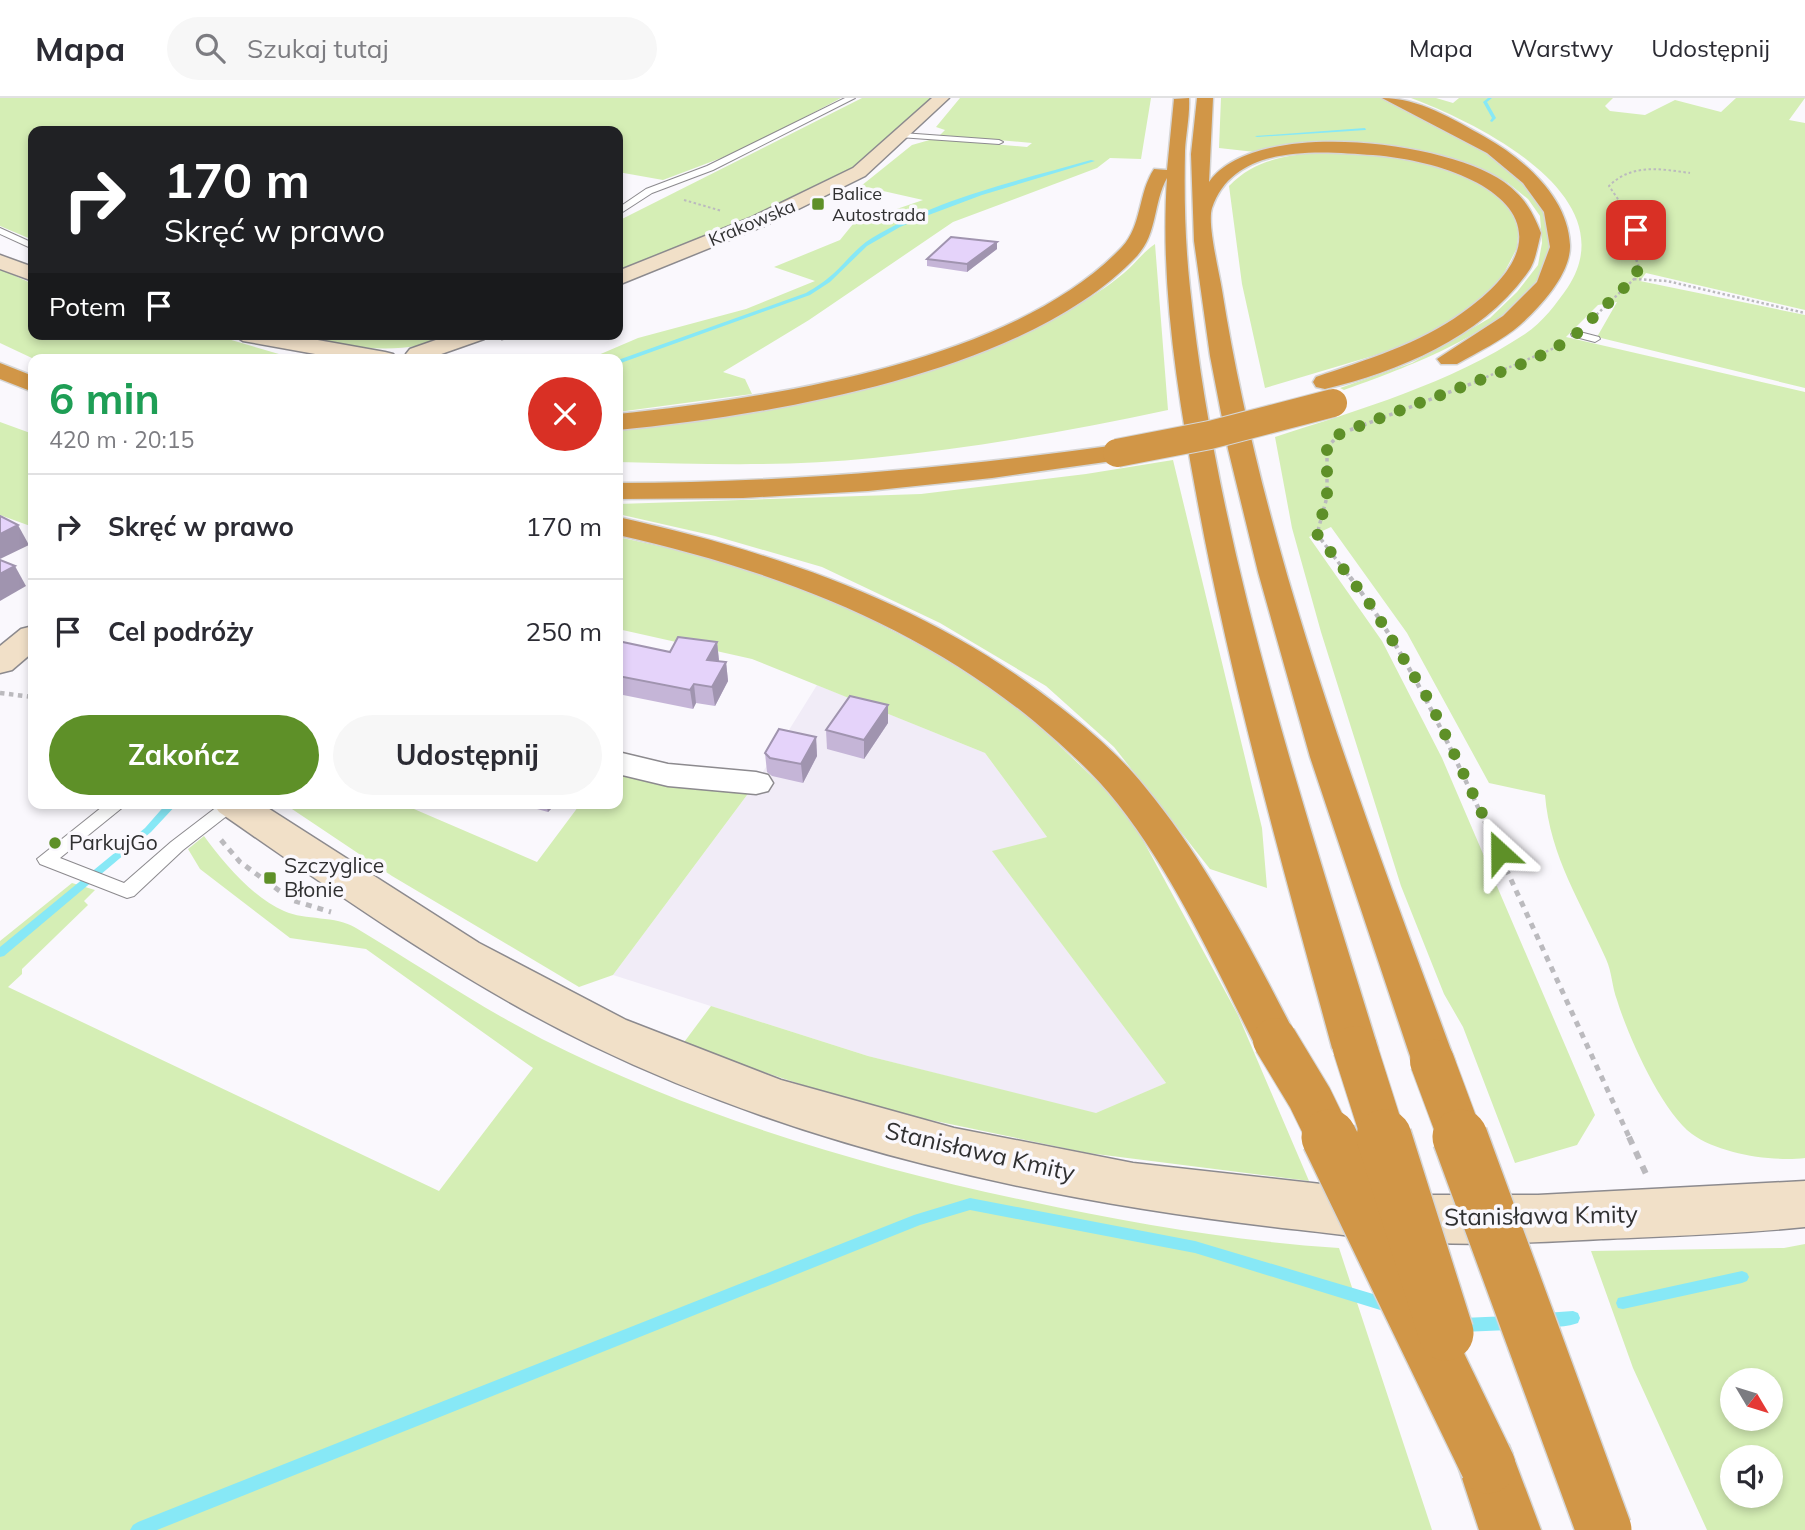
<!DOCTYPE html>
<html lang="pl">
<meta charset="utf-8">
<style>
:root{--surface:#fff;--page:#f7f7f7;--text:#2b2b33;--muted:#7c7c81;--line:#e1e1e2;--accent:#5e9028}
body{margin:0;font-family:Mulish,sans-serif;background:var(--page);color:var(--text);height:100vh;display:flex;flex-direction:column;font-size:26px;white-space:nowrap}
*{box-sizing:border-box;margin:0}
p{font-size:23px;color:var(--muted)}
.icon{flex:none;width:38px;height:38px;fill:none;stroke:currentColor;stroke-width:2;stroke-linecap:round;stroke-linejoin:round}
.map{position:relative;flex:1;overflow:hidden}
.sheet{position:absolute;left:28px;top:256px;width:595px;height:455px;display:flex;flex-direction:column;background:var(--surface);border-radius:14px;box-shadow:0 4px 10px #0003}
.sheet>*{flex:none}
.hud{position:absolute;left:28px;top:28px;width:595px;height:214px;border-radius:14px;box-shadow:0 4px 10px #0003;background:#202124;color:#fff;overflow:hidden}
.needle{width:46px;rotate:128deg}
.controls{position:absolute;left:1720px;top:1270px;display:grid;gap:14px}
.controls a{display:grid;place-items:center;width:63px;height:63px;border-radius:50%;background:var(--surface);box-shadow:0 4px 10px #0003;font-size:35px}
.pin{position:absolute;display:grid;place-items:center;width:60px;height:60px;color:#fff;margin:-30px;border-radius:14px;box-shadow:0 4px 10px #0006}
.me{position:absolute;width:77px;margin:-38px;rotate:336deg;stroke-linejoin:round;filter:drop-shadow(0 0 5px #0008)}
.turn{display:flex;align-items:center;gap:24px;height:147px;padding:0 21px;font-size:32px}
.turn .icon{width:91px;height:91px;stroke-width:2.5}
.turn b{display:block;font-size:49px;line-height:60px}
.then{display:flex;align-items:center;height:66px;padding:0 21px;background:#0003;gap:14px;font-size:26px}
.round{display:grid;place-items:center;flex:none;width:74px;height:74px;border-radius:37px;background:var(--page)}
.headline{display:flex;align-items:center;justify-content:space-between;height:119px;padding:0 21px}
h1{font-size:42px;font-weight:700;line-height:52px;color:#1e9e55}
.action{display:flex;gap:14px;margin-top:auto;padding:14px 21px}
.action a{flex:1;height:80px;border-radius:42px;background:var(--accent);color:#fff;font-size:28px;font-weight:700;line-height:80px;text-align:center}
.action a+a{background:var(--page);color:var(--text)}
ul{padding:0;list-style:none}
li{display:flex;align-items:center;gap:21px;height:105px;padding:0 21px;border-top:2px solid var(--line)}
li div{flex:1}
li b{display:block;font-size:26px}
li em{font-style:normal}
header{display:flex;align-items:center;gap:42px;box-sizing:border-box;height:98px;padding:0 35px;background:var(--surface);border-bottom:2px solid var(--line)}
header strong{font-size:33px}
nav{display:flex;gap:38px;margin-inline-start:auto;font-size:24px}
.search{width:490px;height:63px;background:var(--page);display:flex;align-items:center;gap:18px;box-sizing:border-box;padding:0 24px;border-radius:38px;color:var(--muted);font-size:26px}
.map>svg:first-child{display:block}
.built{fill:#f1ecf7}
.green{fill:#d5eeb5;fill-rule:evenodd}
.lines{fill:none;stroke-linecap:round;stroke-linejoin:round}
.stream{fill:#87e8f6;fill-rule:evenodd}
.lane-casing{stroke:#8c8a8e;stroke-width:2}
.street-casing{stroke:#8c8a8e;stroke-width:3}
.secondary-casing{stroke:#8c8a8e;stroke-width:3}
.highway-casing{stroke:#d6d6d6;stroke-width:3}
.path-far5{stroke:#bbbabe;stroke-width:2;stroke-dasharray:2.5 2.5;stroke-linecap:butt}
.path-far4{stroke:#bbbabe;stroke-width:2.5;stroke-dasharray:2.5 2.5;stroke-linecap:butt}
.path-far3{stroke:#bbbabe;stroke-width:3.5;stroke-dasharray:3.5 3.5;stroke-linecap:butt}
.path-far2{stroke:#bbbabe;stroke-width:4.5;stroke-dasharray:4.5 4.5;stroke-linecap:butt}
.path-far1{stroke:#bbbabe;stroke-width:5;stroke-dasharray:6 6;stroke-linecap:butt}
.path{stroke:#bbbabe;stroke-width:6;stroke-dasharray:8 8;stroke-linecap:butt}
.lane{fill:#fff;fill-rule:evenodd}
.street{fill:#fff;fill-rule:evenodd}
.secondary{fill:#f1e0c8;fill-rule:evenodd}
.highway{fill:#d19647;fill-rule:evenodd}
.highway-bridge-far2-casing{stroke:#d6d6d6;stroke-width:30;stroke-linecap:butt}
.highway-bridge-far1-casing{stroke:#d6d6d6;stroke-width:46;stroke-linecap:butt}
.highway-bridge-casing{stroke:#d6d6d6;stroke-width:58;stroke-linecap:butt}
.highway-bridge-far2{stroke:#d19647;stroke-width:28}
.highway-bridge-far1{stroke:#d19647;stroke-width:44}
.highway-bridge{stroke:#d19647;stroke-width:55}
.wall{fill:#c5b5d7}
.shaded-wall{fill:#a094af}
.building{fill:#e5d3fa;stroke:#a094af;stroke-width:2}
.route{stroke:#5e9028;stroke-width:12;stroke-dasharray:0 21.6}
.poi-dot{fill:#5e9028;stroke:#faf8fd;stroke-width:2.5}
.labels{text-anchor:middle;stroke-width:7;stroke-linejoin:round;paint-order:stroke}
.far-poi-label{font-size:18px;fill:#303031;stroke:#faf8fd;text-anchor:start}
.far-street-label{font-size:18px;fill:#303031;stroke:#faf8fd}
.poi-label{font-size:21px;fill:#303031;stroke:#faf8fd;text-anchor:start}
.near-street-label{font-size:24px;fill:#303031;stroke:#faf8fd}
</style>
<header>
<strong>Mapa</strong>
<div class="search"><svg class="icon" aria-label="search" viewBox="0 0 24 24"><circle cx="10" cy="10" r="6"/><path d="M15 15l6 6"/></svg>Szukaj tutaj</div>
<nav><a>Mapa</a><a>Warstwy</a><a>Udostępnij</a></nav>
</header>
<div class="map">
<svg width="1805" height="1432" viewBox="0 0 1805 1432">
<rect width="100%" height="100%" fill="#faf8fd"/>
<path class="built" d="M 817,587 L 985,655 L 1047,739 L 993,754 L 1166,985 L 1096,1016 L 868,958 L 613,877 L 756,685 Z"/>
<g class="green">
<path d="M 0,0 L 841,0 L 745,51 L 663,82 L 618,74 L 618,33 L 33,33 L 33,142 L 0,128 Z"/>
<path d="M 862,0 L 935,0 L 854,72 L 768,115 L 618,175 L 618,123 Z"/>
<path d="M 960,0 L 1151,0 L 1141,61 L 1110,60 L 1097,70 L 953,124 L 809,222 L 723,274 L 745,281 L 752,296 L 618,314 L 618,261 L 589,261 L 638,240 L 746,211 L 815,183 L 774,169 L 840,142 L 853,126 L 923,102 L 861,88 L 912,47 L 933,41 L 1027,49 L 1032,45 L 940,37 L 945,32 L 936,29 Z"/>
<path d="M 1221,0 C 1258,0 1295,0 1332,0 C 1347,0 1365,0 1380,0 C 1416,6 1483,46 1509,71 C 1518,80 1532,90 1539,101 C 1604,203 1409,268 1344,292 L 1340,290 L 1412,265 L 1490,220 L 1517,194 L 1538,167 L 1542,145 L 1540,118 L 1528,101 L 1508,85 L 1479,71 L 1442,59 L 1291,47 L 1255,54 L 1219,50 Z"/>
<path d="M 1411,0 L 1436,0 L 1453,5 L 1459,0 L 1613,0 L 1605,8 L 1610,13 L 1645,17 L 1675,2 L 1721,14 L 1736,0 L 1805,0 L 1789,22 L 1805,25 L 1805,212 L 1646,175 L 1640,183 L 1805,217 L 1805,290 L 1597,239 L 1617,204 L 1598,207 L 1566,239 L 1805,294 L 1805,1060 C 1773,1064 1719,1056 1692,1036 C 1662,1014 1628,938 1617,902 C 1612,889 1612,874 1606,861 C 1582,806 1550,759 1545,697 L 1489,685 L 1407,535 L 1331,429 L 1309,439 L 1382,543 L 1442,660 L 1595,1017 L 1577,1047 L 1515,1065 L 1463,929 L 1444,896 L 1401,788 L 1321,534 L 1292,430 L 1275,339 C 1361,311 1449,286 1525,236 C 1543,224 1556,206 1568,189 C 1627,98 1478,25 1411,0 Z"/>
<path d="M 1321,54 L 1367,54 L 1435,65 L 1496,90 L 1519,127 L 1517,150 L 1502,179 L 1474,208 L 1439,231 L 1386,254 L 1265,290 L 1242,186 L 1229,88 C 1255,61 1285,58 1321,54 Z"/>
<path d="M 1155,146 L 1168,312 C 1070,333 973,350 873,360 C 789,369 702,366 618,364 L 618,332 C 774,317 931,285 1071,210 C 1088,201 1109,188 1124,175 C 1135,166 1143,154 1155,146 Z"/>
<path d="M 0,171 L 33,186 L 33,236 L 211,236 L 296,261 L 34,261 L 0,245 Z"/>
<path d="M 291,236 L 459,236 C 396,260 355,250 291,236 Z"/>
<path d="M 0,324 L 33,336 L 33,429 L 0,417 Z"/>
<path d="M 1173,362 L 1262,730 L 1267,790 L 1210,771 L 1114,649 L 1046,588 L 940,525 L 822,469 L 715,438 L 618,416 L 618,406 L 921,396 L 1086,376 Z"/>
<path d="M 618,439 L 678,452 L 816,493 L 933,554 L 1018,608 L 1126,711 L 1238,917 L 1309,1083 L 1088,1055 L 873,1010 L 682,947 L 711,908 L 868,958 L 1096,1015 L 1166,985 L 992,753 L 1047,739 L 985,655 L 752,561 L 618,531 Z"/>
<path d="M 618,671 L 669,683 L 750,693 L 613,877 L 579,889 L 392,778 L 283,705 L 400,705 L 537,764 L 581,705 L 618,705 Z"/>
<path d="M 204,738 C 223,764 253,800 284,813 C 306,823 335,817 356,830 C 418,867 478,908 542,941 C 695,1018 861,1068 1028,1103 C 1131,1125 1233,1143 1339,1150 L 1432,1432 L 0,1432 L 0,843 L 72,785 L 95,792 L 84,803 L 88,807 L 22,871 L 22,876 L 8,889 L 439,1093 L 533,970 L 366,851 L 290,840 L 200,771 L 188,751 Z"/>
<path d="M 1805,1146 L 1805,1432 L 1707,1432 L 1633,1270 L 1591,1153 L 1784,1150 ZM 1732,1283 L 1771,1283 L 1771,1321 L 1732,1321 ZM 1732,1360 L 1771,1360 L 1771,1398 L 1732,1398 Z"/>
</g>
<g class="lines">
<g class="stream">
<path d="M 1488,0 L 1492,0 L 1487,4 L 1496,20 L 1492,24 L 1490,23 L 1492,20 L 1483,4 Z"/>
<path d="M 1365,30 L 1366,32 L 1257,39 L 1255,38 Z"/>
<path d="M 1091,62 L 1095,63 L 982,97 L 926,118 L 900,129 L 867,148 L 830,184 L 810,197 L 618,266 L 618,262 L 806,195 C 816,189 824,184 833,176 C 846,164 857,149 872,140 C 936,101 1020,82 1091,62 Z"/>
<path d="M 167,705 L 178,705 L 151,734 L 4,858 L 0,859 L 0,849 L 145,730 Z"/>
<path d="M 970,1100 L 1195,1143 L 1390,1201 L 1395,1203 L 1397,1208 L 1395,1213 L 1390,1215 L 1195,1155 L 970,1112 L 920,1127 L 157,1432 L 130,1432 L 133,1427 L 138,1424 L 914,1117 Z"/>
<path d="M 1742,1173 L 1747,1175 L 1749,1179 L 1747,1183 L 1742,1185 L 1623,1211 L 1618,1210 L 1616,1205 L 1618,1200 L 1623,1199 Z"/>
<path d="M 1573,1213 L 1578,1215 L 1580,1220 L 1578,1225 C 1568,1229 1550,1230 1540,1227 L 1538,1222 L 1540,1217 L 1545,1215 Z"/>
<path d="M 1509,1218 L 1514,1220 L 1516,1225 L 1514,1230 L 1509,1232 L 1462,1234 L 1457,1232 L 1455,1227 L 1457,1222 L 1462,1220 Z"/>
</g>
<g class="lane-casing">
<g id="lane">
<path d="M 845,0 L 855,0 L 713,72 L 652,95 L 618,117 L 618,110 L 646,91 L 707,68 Z"/>
<path d="M 902,35 L 999,42 L 1003,44 L 999,46 L 899,39 Z"/>
<path d="M 0,130 L 33,145 L 33,151 L 0,136 Z"/>
<path d="M 1576,233 L 1599,239 L 1600,241 L 1595,244 L 1572,238 L 1571,236 Z"/>
<path d="M 107,705 L 128,705 L 60,760 L 124,785 L 171,744 L 222,705 L 242,706 L 183,752 L 134,798 L 127,800 L 40,766 L 37,761 Z"/>
</g>
</g>
<g class="street-casing">
<path id="street" d="M 618,654 L 668,666 L 756,674 L 768,677 L 773,685 L 768,693 L 756,696 L 668,688 L 618,676 Z"/>
</g>
<g class="secondary-casing">
<g id="secondary">
<path d="M 932,0 L 949,0 L 865,78 L 764,128 L 618,187 L 618,173 L 750,120 L 853,70 Z"/>
<path d="M 0,157 L 33,169 L 33,183 L 0,171 Z"/>
<path d="M 232,236 L 284,236 L 385,254 L 393,256 L 397,261 L 343,261 L 243,243 Z"/>
<path d="M 453,236 L 487,236 L 484,241 L 427,261 L 409,261 L 406,256 L 410,251 Z"/>
<path d="M 33,528 L 33,554 L 12,572 L 0,575 L 0,548 L 21,531 Z"/>
<path d="M 213,705 L 260,705 L 479,845 L 626,922 L 781,982 L 954,1030 L 1133,1065 L 1419,1097 L 1538,1097 L 1805,1083 L 1805,1129 C 1738,1136 1670,1138 1603,1141 C 1546,1144 1490,1147 1434,1145 C 1383,1143 1333,1135 1282,1130 C 1046,1103 806,1051 591,947 C 459,883 339,797 219,714 Z"/>
</g>
</g>
<g class="highway-casing">
<g id="highway">
<path d="M 1189,0 C 1190,17 1186,35 1185,53 C 1184,98 1185,144 1190,190 C 1217,450 1302,702 1378,950 L 1371,963 L 1355,969 L 1339,963 L 1332,950 C 1282,766 1230,583 1196,395 C 1177,292 1160,185 1167,80 C 1153,105 1158,135 1137,158 C 1027,275 772,317 618,332 L 618,316 C 770,300 1013,264 1122,149 C 1142,128 1138,95 1154,71 L 1167,72 L 1174,1 Z"/>
<path d="M 1197,0 L 1213,0 L 1209,84 C 1255,19 1446,43 1504,84 C 1524,99 1532,112 1541,135 C 1538,146 1536,161 1530,171 C 1485,238 1400,273 1325,291 L 1316,289 L 1313,284 L 1316,279 C 1366,262 1419,246 1462,215 C 1592,123 1474,65 1373,57 C 1319,53 1234,45 1212,110 C 1207,126 1219,173 1222,192 C 1264,457 1363,713 1455,963 L 1448,976 L 1432,982 L 1416,976 L 1310,659 L 1258,474 L 1228,351 L 1210,258 L 1194,143 L 1191,56 Z"/>
<path d="M 1382,0 C 1419,0 1453,21 1485,39 C 1524,61 1568,99 1570,147 C 1571,176 1540,209 1520,227 C 1503,242 1478,254 1457,266 L 1441,266 L 1437,261 L 1503,218 L 1537,184 L 1550,149 L 1544,114 L 1523,85 L 1487,55 Z"/>
<path d="M 0,265 L 33,278 L 33,294 L 0,281 Z"/>
<path d="M 1117,347 L 1127,349 L 1130,355 L 1127,361 L 992,380 L 868,393 L 743,400 L 618,401 L 618,385 C 786,385 951,370 1117,347 Z"/>
<path d="M 618,419 C 778,455 930,506 1060,609 C 1091,633 1121,659 1145,689 C 1207,764 1254,856 1298,942 L 1291,955 L 1275,961 L 1259,955 C 1216,871 1177,781 1118,706 C 1094,675 1064,649 1035,624 C 914,524 769,471 618,437 Z"/>
<path d="M 1488,1338 L 1509,1347 L 1541,1432 L 1479,1432 L 1458,1368 L 1467,1347 Z"/>
</g>
</g>
<g class="path-far5">
<path d="M 684,102 L 722,113"/>
<path d="M 1635,126 L 1609,88 C 1632,65 1661,71 1690,75"/>
</g>
<g class="path-far4">
<path d="M 1634,181 L 1667,183 L 1805,215"/>
<path d="M 1593,220 L 1634,181 L 1639,170 L 1632,148 L 1635,124"/>
<path d="M 501,242 L 512,236"/>
<path d="M 1477,283 L 1559,248"/>
</g>
<g class="path-far3">
<path d="M 1350,332 L 1481,282"/>
<path d="M 1339,337 L 1327,349 L 1327,399 L 1317,436 L 1351,481"/>
</g>
<g class="path-far2">
<path d="M 1350,479 C 1408,556 1447,642 1487,729"/>
<path d="M 0,595 L 33,599"/>
</g>
<g class="path-far1">
<path d="M 1486,727 L 1630,1041"/>
<path d="M 221,742 L 240,764 L 292,802 L 331,814"/>
</g>
<path class="path" d="M 1629,1039 L 1646,1076"/>
<use href="#lane" class="lane"/>
<use href="#street" class="street"/>
<use href="#secondary" class="secondary"/>
<use href="#highway" class="highway"/>
<g class="highway-bridge-far2-casing">
<path id="highway-bridge-far2" d="M 1117,355 L 1210,337 L 1333,305"/>
</g>
<g class="highway-bridge-far1-casing">
<g id="highway-bridge-far1">
<path d="M 1275,942 L 1310,1000 L 1330,1041"/>
<path d="M 1355,950 L 1384,1041"/>
<path d="M 1432,963 L 1461,1041"/>
</g>
</g>
<g class="highway-bridge-casing">
<g id="highway-bridge">
<path d="M 1329,1039 L 1488,1368"/>
<path d="M 1384,1039 L 1446,1235"/>
<path d="M 1460,1039 L 1604,1432"/>
</g>
</g>
<use href="#highway-bridge-far2" class="highway-bridge-far2"/>
<use href="#highway-bridge-far1" class="highway-bridge-far1"/>
<use href="#highway-bridge" class="highway-bridge"/>
</g>
<g class="wall">
<path d="M 997,151 L 967,174 L 927,168 L 927,161 Z"/>
<path d="M 618,543 L 670,554 L 717,544 L 719,563 L 726,564 L 728,583 L 715,608 L 696,605 L 693,611 L 618,596 Z"/>
<path d="M 888,607 L 888,625 L 864,661 L 827,651 L 826,632 Z"/>
<path d="M 816,639 L 817,658 L 803,685 L 772,678 L 767,674 L 765,655 Z"/>
<path d="M 515,705 L 557,705 L 548,714 Z"/>
</g>
<g class="shaded-wall">
<path d="M 997,144 L 997,151 L 967,174 L 967,166 Z"/>
<path d="M 18,427 L 29,447 L 0,461 L 0,436 Z"/>
<path d="M 15,468 L 26,488 L 0,503 L 0,476 Z"/>
<path d="M 717,544 L 719,563 L 710,580 L 707,562 Z"/>
<path d="M 726,564 L 728,583 L 715,608 L 712,589 Z"/>
<path d="M 694,586 L 696,605 L 693,611 L 690,592 Z"/>
<path d="M 888,607 L 888,625 L 864,661 L 864,642 Z"/>
<path d="M 816,639 L 817,658 L 803,685 L 801,666 Z"/>
<path d="M 546,705 L 557,705 L 548,714 Z"/>
</g>
<g class="building">
<path d="M 951,139 L 997,144 L 967,166 L 927,161 Z"/>
<path d="M 0,418 L 18,427 L 0,436 Z"/>
<path d="M 0,462 L 15,468 L 0,476 Z"/>
<path d="M 678,539 L 717,544 L 707,562 L 726,564 L 712,589 L 694,586 L 690,592 L 618,578 L 618,543 L 670,554 Z"/>
<path d="M 850,598 L 888,607 L 864,642 L 826,632 Z"/>
<path d="M 779,631 L 816,639 L 801,666 L 770,660 L 765,655 Z"/>
</g>
<g class="lines">
<path class="route" d="M 1500,754 L 1430,604 L 1372,509 L 1317,436 L 1327,399 L 1327,349 L 1332,340 L 1346,333 L 1527,264 L 1554,251 L 1576,236 L 1633,181 L 1639,170 L 1632,148 L 1636,132"/>
</g>
<g class="poi-dot">
<rect x="811" y="99" width="14" height="14" rx="3.5"/>
<circle cx="55" cy="745" r="7"/>
<rect x="263" y="773" width="14" height="14" rx="3.5"/>
</g>
<g class="labels">
<g class="far-poi-label">
<text x="832" y="102">Balice<tspan x="832" dy="21">Autostrada</tspan></text>
</g>
<g class="far-street-label">
<text transform="translate(752 125) rotate(-23)" y="6">Krakowska</text>
</g>
<g class="poi-label">
<text x="69" y="752">ParkujGo</text>
<text x="284" y="775">Szczyglice<tspan x="284" dy="24">Błonie</tspan></text>
</g>
<g class="near-street-label">
<text transform="translate(980 1054) rotate(13)" y="8">Stanisława Kmity</text>
<text transform="translate(1541 1118) rotate(-1)" y="8">Stanisława Kmity</text>
</g>
</g>
</svg>
<div class="controls">
<a><svg class="needle" viewBox="-14 -14 28 28"><path d="M0-13l5 13h-10z" fill="#e53935"/><path d="M0 13l5-13h-10z" fill="#7c7c81"/></svg></a>
<a><svg class="icon" aria-label="sound" viewBox="0 0 24 24"><path d="M4 9h4l5-4v14l-5-4H4zM17 9q2 3 0 6"/></svg></a>
</div>
<div class="pin" style="left:1636px;top:132px;background:#d93025"><svg class="icon" aria-label="arrive" viewBox="0 0 24 24"><path d="M6 21V4h12l-3 4 3 4H6"/></svg></div>
<svg class="me" style="left:1500px;top:754px" viewBox="-20 -20 40 40"><path d="M0-17L14 15 0 8-14 15z" fill="#5e9028" stroke="#fff" stroke-width="4"/></svg>
<div class="hud">
<div class="turn"><svg class="icon" aria-label="right" viewBox="0 0 24 24"><path d="M7 20v-9h11M14 6l5 5-5 5"/></svg><div><b>170 m</b>Skręć w prawo</div></div>
<div class="then">Potem<svg class="icon" aria-label="arrive" viewBox="0 0 24 24"><path d="M6 21V4h12l-3 4 3 4H6"/></svg></div>
</div>
<section class="sheet">
<div class="headline"><div><h1>6 min</h1><p>420 m · 20:15</p></div><a class="round" style="background:#d93025;color:#fff"><svg class="icon" aria-label="close" viewBox="0 0 24 24"><path d="M6 6l12 12M18 6L6 18"/></svg></a></div>
<ul>
<li><svg class="icon" aria-label="right" viewBox="0 0 24 24"><path d="M7 20v-9h11M14 6l5 5-5 5"/></svg><div><b>Skręć w prawo</b></div><em>170 m</em></li>
<li><svg class="icon" aria-label="arrive" viewBox="0 0 24 24"><path d="M6 21V4h12l-3 4 3 4H6"/></svg><div><b>Cel podróży</b></div><em>250 m</em></li>
</ul>
<div class="action"><a>Zakończ</a><a>Udostępnij</a></div>
</section>
</div>
